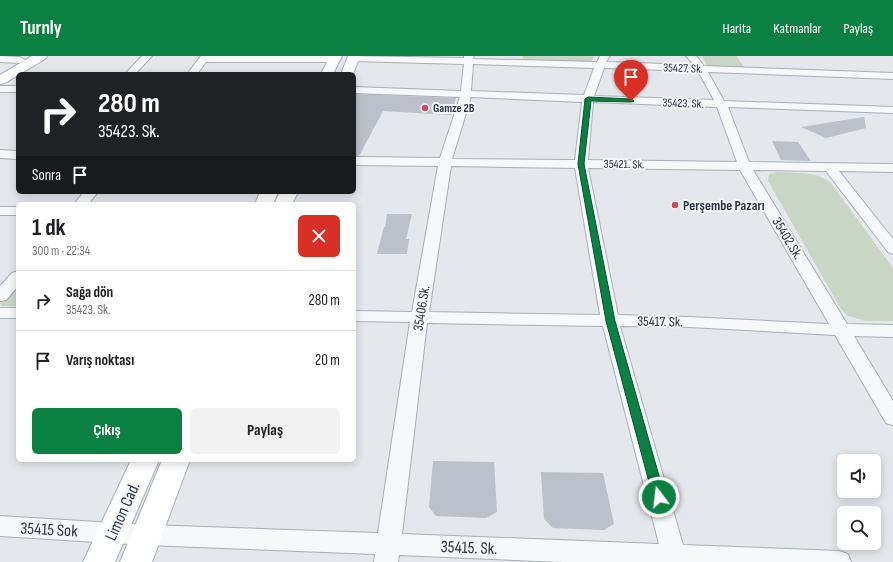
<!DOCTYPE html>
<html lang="tr">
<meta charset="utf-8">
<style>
:root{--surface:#fff;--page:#f2f2f2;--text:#202124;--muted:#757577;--line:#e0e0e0;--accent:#0b8043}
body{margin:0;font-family:"Sofia Sans Condensed",sans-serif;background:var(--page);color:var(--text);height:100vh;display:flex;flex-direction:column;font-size:15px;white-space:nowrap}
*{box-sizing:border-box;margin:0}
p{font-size:13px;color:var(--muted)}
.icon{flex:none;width:22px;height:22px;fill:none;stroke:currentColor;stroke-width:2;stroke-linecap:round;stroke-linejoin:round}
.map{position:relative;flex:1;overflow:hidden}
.drawer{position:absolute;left:16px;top:146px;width:340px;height:260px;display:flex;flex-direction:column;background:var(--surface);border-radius:6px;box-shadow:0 2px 10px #0003}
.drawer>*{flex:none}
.hud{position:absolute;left:16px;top:16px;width:340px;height:122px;border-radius:6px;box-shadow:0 2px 10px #0003;background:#202124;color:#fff;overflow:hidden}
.tools{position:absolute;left:837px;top:398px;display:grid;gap:8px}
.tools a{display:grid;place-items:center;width:44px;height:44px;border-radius:6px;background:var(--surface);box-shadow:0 2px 10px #0003;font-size:20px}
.pin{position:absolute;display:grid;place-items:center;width:34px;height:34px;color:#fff;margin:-41px -17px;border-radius:50% 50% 50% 0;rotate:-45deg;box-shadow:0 0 4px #0007}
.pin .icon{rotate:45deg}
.me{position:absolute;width:44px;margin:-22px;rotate:345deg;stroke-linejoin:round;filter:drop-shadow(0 0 3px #0008)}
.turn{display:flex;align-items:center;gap:14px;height:84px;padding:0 16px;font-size:18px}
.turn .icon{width:52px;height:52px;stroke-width:2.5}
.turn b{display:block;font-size:28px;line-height:34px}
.then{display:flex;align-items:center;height:38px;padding:0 16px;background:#0003;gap:8px;font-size:15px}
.round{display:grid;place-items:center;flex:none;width:42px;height:42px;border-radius:6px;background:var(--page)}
.head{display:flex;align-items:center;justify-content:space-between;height:68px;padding:0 16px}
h1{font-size:24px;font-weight:700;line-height:30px}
.primary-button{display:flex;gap:8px;margin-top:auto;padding:8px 16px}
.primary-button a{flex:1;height:46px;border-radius:6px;background:var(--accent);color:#fff;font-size:16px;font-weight:700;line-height:46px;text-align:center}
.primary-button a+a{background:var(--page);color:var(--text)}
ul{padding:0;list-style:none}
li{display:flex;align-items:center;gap:12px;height:60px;padding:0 16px;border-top:1px solid var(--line)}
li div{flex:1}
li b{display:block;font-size:15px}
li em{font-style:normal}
header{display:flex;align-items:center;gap:24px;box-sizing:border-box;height:56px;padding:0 20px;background:var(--accent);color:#fff}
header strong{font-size:19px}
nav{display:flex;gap:22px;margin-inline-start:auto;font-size:14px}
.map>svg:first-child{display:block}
.green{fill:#c9d6c5}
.building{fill:#bbc0ca}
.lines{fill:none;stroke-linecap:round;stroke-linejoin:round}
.street-casing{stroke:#a9aeb7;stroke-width:2}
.secondary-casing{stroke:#a9aeb7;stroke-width:2}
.street{fill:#f7f8fa;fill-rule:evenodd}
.secondary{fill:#fff;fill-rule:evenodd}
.route{fill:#0b8043;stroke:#07532c}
.poi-dot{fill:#d1495b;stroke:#f4f6f9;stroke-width:1.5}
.labels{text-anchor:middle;stroke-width:4;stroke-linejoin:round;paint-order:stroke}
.far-street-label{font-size:12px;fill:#2b3445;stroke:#f4f6f9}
.far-poi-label{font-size:12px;font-weight:bold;fill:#2b3445;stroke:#f4f6f9;text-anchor:start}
.poi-label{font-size:14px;font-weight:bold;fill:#2b3445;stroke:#f4f6f9;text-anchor:start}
.street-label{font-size:14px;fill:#2b3445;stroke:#f4f6f9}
.near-street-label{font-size:17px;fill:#2b3445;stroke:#f4f6f9}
</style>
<header>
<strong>Turnly</strong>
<nav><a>Harita</a><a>Katmanlar</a><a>Paylaş</a></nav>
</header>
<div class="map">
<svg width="893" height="506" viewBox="0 0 893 506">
<rect width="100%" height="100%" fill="#e4e7ec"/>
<g class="green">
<path d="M 523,0 L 594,0 L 591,6 L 522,4 Z"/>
<path d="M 702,0 L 736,0 L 744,11 L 707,10 Z"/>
<path d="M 777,116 C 795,117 815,115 830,126 L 893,212 L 893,265 L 866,265 L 848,260 L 841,253 L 768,125 L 769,118 Z"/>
<path d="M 18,223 L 18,250 L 2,250 L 0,248 L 0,242 Z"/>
</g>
<g class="building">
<path d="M 354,38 L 456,42 L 451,59 L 383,55 L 359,100 L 354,100 Z"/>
<path d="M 864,61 L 866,72 L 826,82 L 801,71 Z"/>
<path d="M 772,85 L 798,86 L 811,105 L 781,104 Z"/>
<path d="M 387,158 L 412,158 L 406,183 L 409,183 L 407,198 L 377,198 L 384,171 L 385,171 Z"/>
<path d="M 433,405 L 494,406 L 497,456 L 486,462 L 436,460 L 429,451 Z"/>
<path d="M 541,416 L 603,417 L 614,468 L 604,474 L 553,472 L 544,463 Z"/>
</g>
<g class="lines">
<g class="street-casing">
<g id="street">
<path d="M 0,0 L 20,1 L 25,4 L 20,7 L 0,6 Z"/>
<path d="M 142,0 L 152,0 L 135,18 L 125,18 Z"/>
<path d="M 201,0 L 336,0 L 341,3 L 336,6 L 206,6 L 197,18 L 187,18 Z"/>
<path d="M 350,0 L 464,2 L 464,0 L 474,0 L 473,3 L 597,6 L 600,0 L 610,0 L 606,6 L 694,9 L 686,0 L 696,0 L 704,10 L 893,17 L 893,23 L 708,16 L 724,45 L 893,51 L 893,57 L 728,51 L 749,106 L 893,108 L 893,116 L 839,115 L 893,183 L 893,198 L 888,196 L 826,115 L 753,114 L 847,268 L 893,269 L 893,281 L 854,280 L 893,345 L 893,369 L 886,367 L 835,279 L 689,271 L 620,270 L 683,489 L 839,495 L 848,498 L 851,506 L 563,506 L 399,499 L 398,506 L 374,506 L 375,498 L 146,489 L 0,480 L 0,460 L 146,469 L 378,477 L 410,266 L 354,265 L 354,255 L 412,256 L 438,110 L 354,109 L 354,101 L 440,102 L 460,41 L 354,37 L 354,31 L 461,35 L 464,8 L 353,5 L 348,2 ZM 473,8 L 594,12 L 584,39 L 471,35 ZM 604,12 L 698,15 L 714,44 L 594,40 ZM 471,41 L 582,46 L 575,104 L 452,103 ZM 593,46 L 717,51 L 737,106 L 588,104 ZM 451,110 L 575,112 L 600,259 L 429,256 ZM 588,112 L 740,114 L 829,268 L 689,261 L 618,259 ZM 427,267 L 603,270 L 659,488 L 402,478 Z"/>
<rect x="0" y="30" width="18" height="6"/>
<path d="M 0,94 L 18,95 L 18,103 L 0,102 Z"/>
<path d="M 84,136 L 98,136 L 88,148 L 74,148 Z"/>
<rect x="0" y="151" width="18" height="8"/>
<path d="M 18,215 L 18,230 L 6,244 L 0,245 L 0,230 L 12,217 Z"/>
<rect x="0" y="252" width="18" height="10"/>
</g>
</g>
<g class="secondary-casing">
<g id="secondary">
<path d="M 32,0 L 47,0 L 45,3 L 5,27 L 0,28 L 0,19 Z"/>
<path d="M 330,0 L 342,0 L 333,18 L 321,18 Z"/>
<path d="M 348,0 L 360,0 L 353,18 L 341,18 Z"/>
<path d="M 260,136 L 278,136 L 273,148 L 255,148 Z"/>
<path d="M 280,136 L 298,136 L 292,148 L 274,148 Z"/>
<path d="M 131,404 L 159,404 L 115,506 L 83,506 Z"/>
<path d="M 162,404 L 190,404 L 152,506 L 120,506 Z"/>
</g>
</g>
<use href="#street" class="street"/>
<use href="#secondary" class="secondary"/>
</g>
<path class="route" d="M 588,41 L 631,43 L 634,45 L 631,46 L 591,45 L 584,108 L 615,265 L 665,441 L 663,444 L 659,446 L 655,444 L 653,441 L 606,265 L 578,108 L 585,43 Z"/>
<g class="poi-dot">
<circle cx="425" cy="52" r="4"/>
<circle cx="675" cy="149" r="4"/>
</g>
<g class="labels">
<g class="far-street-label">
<text transform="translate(683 12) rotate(2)" y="4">35427. Sk.</text>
<text transform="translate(683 47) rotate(2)" y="4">35423. Sk.</text>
<text transform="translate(624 108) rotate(1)" y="4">35421. Sk.</text>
</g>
<g class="far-poi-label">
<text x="433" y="56">Gamze 2B</text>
</g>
<g class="poi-label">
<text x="683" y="154">Perşembe Pazarı</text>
</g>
<g class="street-label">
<text transform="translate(788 182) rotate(59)" y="5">35402.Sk.</text>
<text transform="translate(421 252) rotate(-81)" y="5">35406.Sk.</text>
<text transform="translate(660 265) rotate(1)" y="5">35417. Sk.</text>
</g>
<g class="near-street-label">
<text transform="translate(122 455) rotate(-66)" y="6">Limon Cad.</text>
<text transform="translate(49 473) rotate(3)" y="6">35415 Sok</text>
<text transform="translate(469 491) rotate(2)" y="6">35415. Sk.</text>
</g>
</g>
</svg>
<div class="tools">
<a><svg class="icon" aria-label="sound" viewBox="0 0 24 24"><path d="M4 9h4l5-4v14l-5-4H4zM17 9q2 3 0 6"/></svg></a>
<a><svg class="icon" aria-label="search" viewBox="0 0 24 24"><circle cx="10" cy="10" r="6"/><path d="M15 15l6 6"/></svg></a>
</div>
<div class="pin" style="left:631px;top:45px;background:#d93025"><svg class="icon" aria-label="arrive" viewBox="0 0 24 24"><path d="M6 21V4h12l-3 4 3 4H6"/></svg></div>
<svg class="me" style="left:659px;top:441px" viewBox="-20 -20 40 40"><circle r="17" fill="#0b8043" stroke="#fff" stroke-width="3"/><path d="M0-11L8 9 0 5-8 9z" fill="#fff"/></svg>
<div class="hud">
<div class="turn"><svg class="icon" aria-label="right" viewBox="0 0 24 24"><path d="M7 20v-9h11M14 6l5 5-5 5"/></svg><div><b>280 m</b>35423. Sk.</div></div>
<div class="then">Sonra<svg class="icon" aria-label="arrive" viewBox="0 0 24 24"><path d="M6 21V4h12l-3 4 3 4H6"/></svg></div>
</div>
<section class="drawer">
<div class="head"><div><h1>1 dk</h1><p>300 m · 22:34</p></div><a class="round" style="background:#d93025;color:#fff"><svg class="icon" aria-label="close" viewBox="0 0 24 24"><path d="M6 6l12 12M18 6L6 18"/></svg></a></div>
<ul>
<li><svg class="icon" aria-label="right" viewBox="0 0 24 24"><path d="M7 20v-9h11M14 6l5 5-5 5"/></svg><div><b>Sağa dön</b><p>35423. Sk.</p></div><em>280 m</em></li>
<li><svg class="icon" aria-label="arrive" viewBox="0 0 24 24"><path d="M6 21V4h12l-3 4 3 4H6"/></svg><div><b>Varış noktası</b></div><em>20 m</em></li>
</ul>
<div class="primary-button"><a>Çıkış</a><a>Paylaş</a></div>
</section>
</div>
